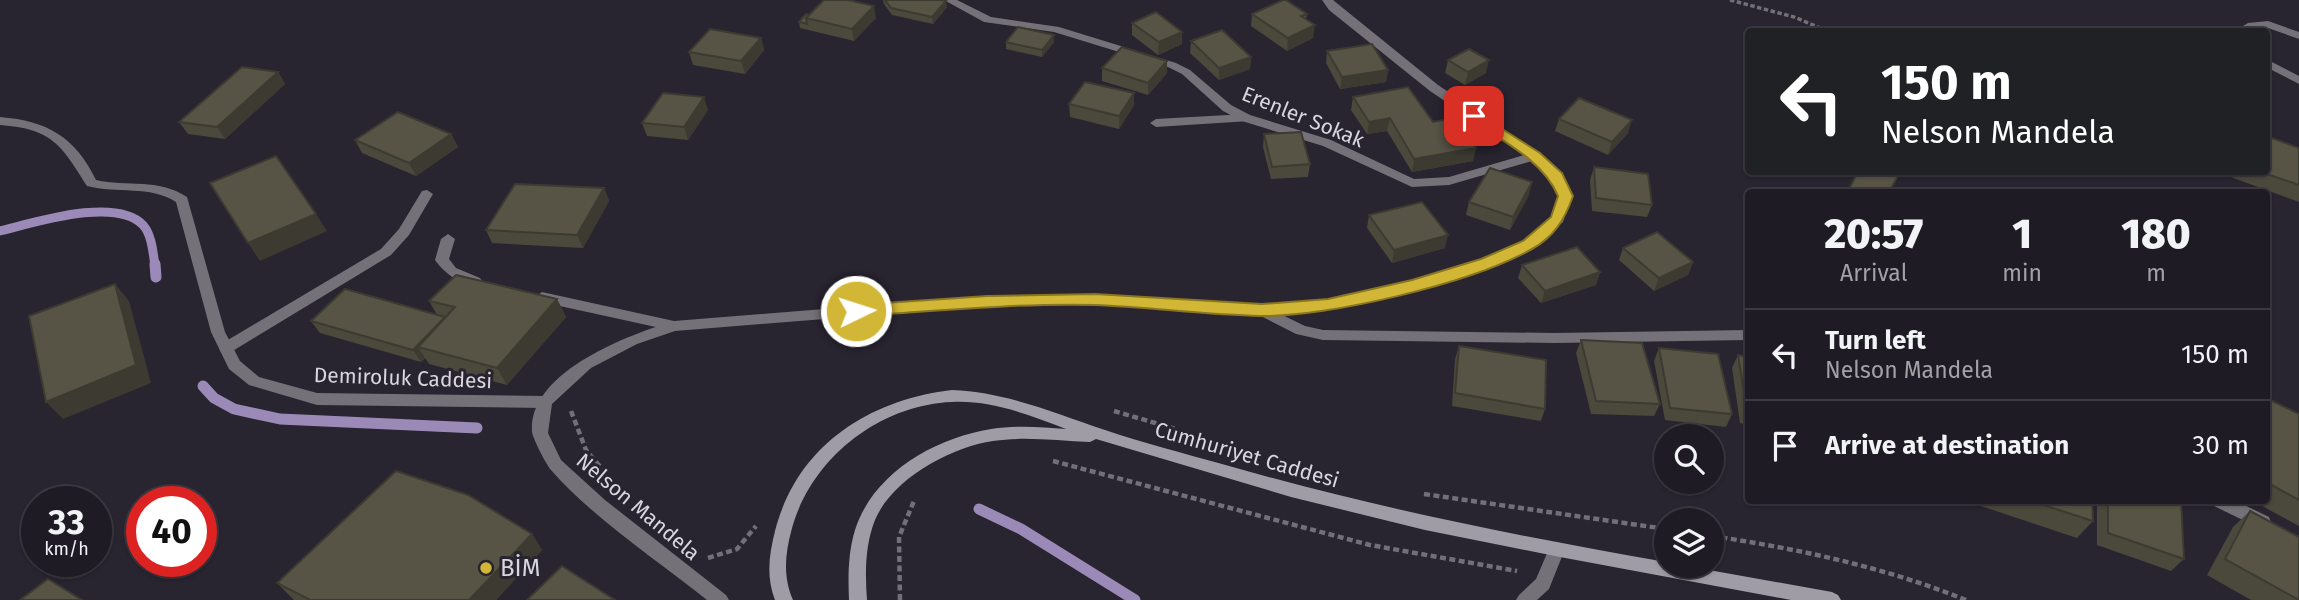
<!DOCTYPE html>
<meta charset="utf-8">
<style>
:root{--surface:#1e1b24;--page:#2b2831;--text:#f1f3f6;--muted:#a1a1a6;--line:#3c3941}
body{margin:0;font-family:"Fira Sans",sans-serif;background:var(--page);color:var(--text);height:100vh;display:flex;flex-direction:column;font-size:26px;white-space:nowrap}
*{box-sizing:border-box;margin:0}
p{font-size:23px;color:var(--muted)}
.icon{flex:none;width:38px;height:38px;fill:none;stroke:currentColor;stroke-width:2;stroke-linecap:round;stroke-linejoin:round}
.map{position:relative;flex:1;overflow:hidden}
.side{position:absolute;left:1745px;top:189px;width:525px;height:315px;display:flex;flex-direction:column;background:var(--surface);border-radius:7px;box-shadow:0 2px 5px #0004,0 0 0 2px var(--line)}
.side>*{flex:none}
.top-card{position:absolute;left:1745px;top:28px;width:525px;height:147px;border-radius:7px;box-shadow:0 2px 5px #0004,0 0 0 2px var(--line);background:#202124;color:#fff;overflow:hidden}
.buttons{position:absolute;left:1654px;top:424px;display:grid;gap:14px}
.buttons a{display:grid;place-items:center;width:70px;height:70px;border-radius:50%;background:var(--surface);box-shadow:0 2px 5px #0004,0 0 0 2px var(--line);font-size:35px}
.speed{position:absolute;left:21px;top:486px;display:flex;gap:14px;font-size:35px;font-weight:700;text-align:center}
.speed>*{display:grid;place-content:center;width:91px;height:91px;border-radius:50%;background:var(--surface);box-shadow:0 2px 5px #0004,0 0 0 2px var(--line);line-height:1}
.speed small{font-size:18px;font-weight:400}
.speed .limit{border:10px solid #d22;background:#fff;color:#111}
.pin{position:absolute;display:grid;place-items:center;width:60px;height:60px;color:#fff;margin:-30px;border-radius:14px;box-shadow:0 4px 10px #0006}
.me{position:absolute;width:77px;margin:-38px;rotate:86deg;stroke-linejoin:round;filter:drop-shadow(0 0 5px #0008)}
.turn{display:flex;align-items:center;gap:24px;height:147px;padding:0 21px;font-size:32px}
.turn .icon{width:91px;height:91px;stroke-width:2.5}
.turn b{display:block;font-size:49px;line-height:60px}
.eta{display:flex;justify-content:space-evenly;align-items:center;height:119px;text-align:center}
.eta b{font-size:42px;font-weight:800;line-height:49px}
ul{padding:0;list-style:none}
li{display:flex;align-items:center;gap:21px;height:91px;padding:0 21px;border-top:2px solid var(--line)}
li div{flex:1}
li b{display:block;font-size:26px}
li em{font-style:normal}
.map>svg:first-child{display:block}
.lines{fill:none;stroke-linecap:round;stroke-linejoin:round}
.stream-far1{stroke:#9b8ab7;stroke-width:9}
.stream{stroke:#9b8ab7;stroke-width:11}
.path-far1{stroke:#736f79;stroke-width:3.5;stroke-dasharray:4.5 2.5;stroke-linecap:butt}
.path{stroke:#736f79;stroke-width:4.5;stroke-dasharray:6 3.5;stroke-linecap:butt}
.service{fill:#747178;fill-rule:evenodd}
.minor{fill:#747178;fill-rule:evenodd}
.tertiary{fill:#747178;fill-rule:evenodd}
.secondary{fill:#9f9ca6;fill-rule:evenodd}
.wall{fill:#4b483c}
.shaded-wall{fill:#3d3b31}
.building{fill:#575446;stroke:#3d3b31;stroke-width:2}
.route{fill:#d2b635;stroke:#887622;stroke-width:2}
.poi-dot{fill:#d2b635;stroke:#282430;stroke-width:2.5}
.labels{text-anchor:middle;stroke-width:6;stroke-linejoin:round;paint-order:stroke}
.street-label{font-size:21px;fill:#d9d6de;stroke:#282430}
.near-poi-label{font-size:24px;fill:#d9d6de;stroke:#282430;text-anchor:start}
</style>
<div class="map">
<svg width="2299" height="600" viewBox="0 0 2299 600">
<rect width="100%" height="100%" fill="#282430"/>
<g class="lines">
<path class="stream-far1" d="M 0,231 C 33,223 116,196 143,225 C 152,235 153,253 155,266"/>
<g class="stream">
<path d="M 155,264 L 156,277"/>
<path d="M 203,386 L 214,398 L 234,409 L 280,419 L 477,428"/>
<path d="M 979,509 L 1021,529 L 1135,600"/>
</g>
<path class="path-far1" d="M 1730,0 L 1794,17 L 1830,32"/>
<g class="path">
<path d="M 571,411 L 586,450 L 603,470"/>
<path d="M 1114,411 L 1176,429"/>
<path d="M 1053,461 L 1370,545 L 1517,571"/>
<path d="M 1424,494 L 1666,529"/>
<path d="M 1712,536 C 1799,549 1884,567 1966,600"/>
<path d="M 708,558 L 737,549 L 756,526"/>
<path d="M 900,600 L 899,537 L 914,501"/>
</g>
<g class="service">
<path d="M 2268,21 L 2299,32 L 2299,39 L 2268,28 L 2233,32 L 2248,23 Z"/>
<path d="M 2266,59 L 2299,76 L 2299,84 L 2266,67 Z"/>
<path d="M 1246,114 L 1250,115 L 1252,118 L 1250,121 L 1156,127 L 1150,123 L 1156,119 Z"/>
<path d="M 427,190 L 433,194 L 409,235 L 391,255 L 231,352 L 221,352 L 219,348 L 221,344 L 381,249 L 399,229 L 422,191 Z"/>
<path d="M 448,234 L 455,239 L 449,259 L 456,268 L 480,278 L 482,281 L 480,284 C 463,288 444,273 435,260 L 441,239 Z"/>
<path d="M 542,292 L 674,321 L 681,326 L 674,331 L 537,301 L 535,297 Z"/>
<path d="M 1557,542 L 1563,544 L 1565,549 L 1549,589 L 1537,600 L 1516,600 L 1519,595 L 1536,579 L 1551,544 Z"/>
</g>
<g class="minor">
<path d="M 944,0 L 957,0 L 991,17 L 1059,27 L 1176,63 L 1190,70 L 1231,105 L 1250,115 L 1331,140 L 1414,179 L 1449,177 L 1535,152 L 1541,156 L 1539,159 L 1449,185 L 1412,187 L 1323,146 L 1242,121 L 1223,111 L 1182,74 L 1168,67 L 1054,32 L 984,22 Z"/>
<path d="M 0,117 C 48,121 75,137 96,180 C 128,187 158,178 187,197 L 225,332 L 240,361 L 259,377 L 317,393 L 545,396 L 550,398 L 553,402 L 550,406 L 545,408 L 317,405 L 249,385 L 229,369 L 211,332 L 176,202 C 150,185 117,194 87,186 C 61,145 53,129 0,125 Z"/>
<path d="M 1262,305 L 1305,326 L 1323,330 L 1554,333 L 1748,330 L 1748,340 L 1554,343 L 1323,340 L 1296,334 L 1257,314 L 1255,310 Z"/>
<path d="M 2210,500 L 2234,500 L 2269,517 L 2271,522 L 2269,527 L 2263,529 L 2257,527 L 2212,505 Z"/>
</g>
<path class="tertiary" d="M 1322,0 L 1333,0 L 1438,85 L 1539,153 L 1561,173 L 1571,196 L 1563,222 L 1534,248 L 1491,266 L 1418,289 L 1328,310 L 1262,315 L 1095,304 L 987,306 L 675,331 L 637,344 L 591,368 L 552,404 L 548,433 L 561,460 L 605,500 L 726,595 L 729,600 L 707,600 C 658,561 592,517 551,470 C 546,464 533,439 532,432 C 528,372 628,335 674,321 L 987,296 L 1095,294 L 1262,305 L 1328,300 L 1412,281 L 1481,260 L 1524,242 L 1552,217 L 1559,196 L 1551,178 L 1531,159 L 1430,91 L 1329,10 Z"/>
<path class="secondary" d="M 952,390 C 1006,392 1054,413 1105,430 C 1143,443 1183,453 1222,464 C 1368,506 1516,536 1666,562 L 1666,565 L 1681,565 L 1832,592 L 1838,595 L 1841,600 L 1791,600 L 1560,557 L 1425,530 L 1291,497 L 1096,439 L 1090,442 C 1058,441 1025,436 993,441 C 951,447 892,479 875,520 C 865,545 865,573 867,600 L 849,600 C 848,577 848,553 855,530 C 873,473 935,438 991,429 C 1016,425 1042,427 1066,429 C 1030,415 991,400 952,402 C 878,405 809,460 791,532 C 785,555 783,577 793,600 L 775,600 C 766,577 769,555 775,531 C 797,446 868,400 952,390 Z"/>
</g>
<g class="wall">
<path d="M 883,0 L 941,0 L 947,7 L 933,24 L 892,15 L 884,4 Z"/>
<path d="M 1252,14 L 1307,14 L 1306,19 L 1313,38 L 1287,51 L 1251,26 Z"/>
<path d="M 809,15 L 876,18 L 854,41 L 800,28 L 799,22 Z"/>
<path d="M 1132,23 L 1182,32 L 1182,44 L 1158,55 L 1132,35 Z"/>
<path d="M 761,38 L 764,50 L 745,74 L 693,65 L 689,52 Z"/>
<path d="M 1191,41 L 1251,57 L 1250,69 L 1219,80 L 1190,53 Z"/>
<path d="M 1006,42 L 1054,42 L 1042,57 L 1006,49 Z"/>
<path d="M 1327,51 L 1388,70 L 1386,82 L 1340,89 L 1326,63 Z"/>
<path d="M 1448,60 L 1486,73 L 1465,85 L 1445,73 Z"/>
<path d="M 1102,68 L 1167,73 L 1148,95 L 1102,81 Z"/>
<path d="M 278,72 L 285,84 L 225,139 L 188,134 L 179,122 Z"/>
<path d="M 1134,93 L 1134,105 L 1119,129 L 1070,117 L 1069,104 Z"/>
<path d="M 1353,97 L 1433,122 L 1473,161 L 1412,172 L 1387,131 L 1367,134 L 1351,110 Z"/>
<path d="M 708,110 L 688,140 L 647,136 L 642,123 Z"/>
<path d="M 1559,119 L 1628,133 L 1608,155 L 1555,131 Z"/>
<path d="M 451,134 L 458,147 L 416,176 L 362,153 L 355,140 Z"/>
<path d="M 1264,134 L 1310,164 L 1308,177 L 1271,179 L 1263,147 Z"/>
<path d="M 2299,148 L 2299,202 L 2217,172 L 2266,172 Z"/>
<path d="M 1594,167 L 1652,205 L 1647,217 L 1592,211 L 1590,180 Z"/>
<path d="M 604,188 L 609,201 L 583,248 L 492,243 L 486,230 Z"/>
<path d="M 1529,195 L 1510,230 L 1466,215 L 1469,202 Z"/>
<path d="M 1369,215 L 1445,248 L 1392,263 L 1367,228 Z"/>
<path d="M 1623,248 L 1693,262 L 1688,275 L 1654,291 L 1619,260 Z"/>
<path d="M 1522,265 L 1600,272 L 1596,285 L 1541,303 L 1518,278 Z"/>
<path d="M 557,299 L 566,317 L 507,385 L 429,364 L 425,358 L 421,362 L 320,333 L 311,321 L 437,315 L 429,301 Z"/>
<path d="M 1581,340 L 1660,404 L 1654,416 L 1591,414 L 1576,353 Z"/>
<path d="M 1459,346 L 1545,409 L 1541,421 L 1452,406 L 1455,359 Z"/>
<path d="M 1659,348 L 1732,414 L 1726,427 L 1665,420 L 1654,361 Z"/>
<path d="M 1738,355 L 1748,357 L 1748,425 L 1740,423 L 1732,368 Z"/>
<path d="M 2266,398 L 2299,414 L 2299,526 L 2251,500 L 2266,500 Z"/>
<path d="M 1963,500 L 2092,500 L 2093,521 L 2077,538 Z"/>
<path d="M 2097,500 L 2181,500 L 2184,559 L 2171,571 L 2097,545 Z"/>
<path d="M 2250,511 L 2299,600 L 2251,600 L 2207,575 L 2233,527 Z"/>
<path d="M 532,534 L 542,550 L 496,600 L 294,600 L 277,583 Z"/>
</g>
<g class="shaded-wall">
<path d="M 946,1 L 947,7 L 933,24 L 932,17 Z"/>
<path d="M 874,6 L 876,18 L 854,41 L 852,29 Z"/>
<path d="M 1315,25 L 1313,38 L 1287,51 L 1288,38 Z"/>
<path d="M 1182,32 L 1182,44 L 1158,55 L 1159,42 Z"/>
<path d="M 1054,35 L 1054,42 L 1042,57 L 1042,50 Z"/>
<path d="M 761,38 L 764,50 L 745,74 L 741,61 Z"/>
<path d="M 1251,57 L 1250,69 L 1219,80 L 1219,68 Z"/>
<path d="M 1489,60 L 1486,73 L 1465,85 L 1468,72 Z"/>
<path d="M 1167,61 L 1167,73 L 1148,95 L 1148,83 Z"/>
<path d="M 1388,70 L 1386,82 L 1340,89 L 1342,77 Z"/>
<path d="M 278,72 L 285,84 L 225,139 L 217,127 Z"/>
<path d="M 1134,93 L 1134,105 L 1119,129 L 1119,116 Z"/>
<path d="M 704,97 L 708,110 L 688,140 L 684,127 Z"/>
<path d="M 1390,118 L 1387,131 L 1367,134 L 1369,122 Z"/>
<path d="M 1632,120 L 1628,133 L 1608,155 L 1612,142 Z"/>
<path d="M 451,134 L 458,147 L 416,176 L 409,163 Z"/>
<path d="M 1476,148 L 1473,161 L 1412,172 L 1414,159 Z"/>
<path d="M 1532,182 L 1529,195 L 1510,230 L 1513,217 Z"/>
<path d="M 604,188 L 609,201 L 583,248 L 577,235 Z"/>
<path d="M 316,214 L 327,231 L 260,261 L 248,243 Z"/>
<path d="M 1448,235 L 1445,248 L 1392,263 L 1394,250 Z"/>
<path d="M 1693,262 L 1688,275 L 1654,291 L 1659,278 Z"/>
<path d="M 1600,272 L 1596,285 L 1541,303 L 1545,291 Z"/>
<path d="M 115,284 L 129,301 L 151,383 L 63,419 L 46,402 Z"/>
<path d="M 557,299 L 566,317 L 507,385 L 497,368 Z"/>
<path d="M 445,317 L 432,351 L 418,347 L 425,358 L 421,362 L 413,350 Z"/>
<path d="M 532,534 L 542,550 L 496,600 L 469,600 Z"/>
</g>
<g class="building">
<path d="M 824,0 L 848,0 L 874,6 L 852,29 L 806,18 Z"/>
<path d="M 885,0 L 941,0 L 946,1 L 932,17 L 891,8 Z"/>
<path d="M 1283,0 L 1286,0 L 1307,14 L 1301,16 L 1315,25 L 1288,38 L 1252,14 Z"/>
<path d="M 1156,12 L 1182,32 L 1159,42 L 1132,23 Z"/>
<path d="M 806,14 L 809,15 L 806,18 L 807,24 L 799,22 Z"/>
<path d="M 1018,27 L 1054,35 L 1042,50 L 1006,42 Z"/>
<path d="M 710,29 L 761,38 L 741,61 L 689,52 Z"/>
<path d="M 1222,30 L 1251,57 L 1219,68 L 1191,41 Z"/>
<path d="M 1372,44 L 1388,70 L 1342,77 L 1327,51 Z"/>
<path d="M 1122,47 L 1167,61 L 1148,83 L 1102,68 Z"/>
<path d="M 1469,49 L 1489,60 L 1468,72 L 1448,60 Z"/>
<path d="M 242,67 L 278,72 L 217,127 L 179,122 Z"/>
<path d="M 1085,82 L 1134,93 L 1119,116 L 1069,104 Z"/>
<path d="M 1408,87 L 1433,122 L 1455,118 L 1476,148 L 1414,159 L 1390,118 L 1369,122 L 1353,97 Z"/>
<path d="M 663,93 L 704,97 L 684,127 L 642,123 Z"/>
<path d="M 1579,98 L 1632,120 L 1612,142 L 1559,119 Z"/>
<path d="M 398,112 L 451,134 L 409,163 L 355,140 Z"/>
<path d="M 1301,132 L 1310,164 L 1272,167 L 1264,134 Z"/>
<path d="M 2266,136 L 2299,148 L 2299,185 L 2261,172 L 2266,172 Z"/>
<path d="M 276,156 L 316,214 L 248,243 L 210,183 Z"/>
<path d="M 1594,167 L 1648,174 L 1652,205 L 1596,198 Z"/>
<path d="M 1490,168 L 1532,182 L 1513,217 L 1469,202 Z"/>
<path d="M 1858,172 L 1900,172 L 1889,192 L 1858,192 L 1849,189 Z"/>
<path d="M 515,184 L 604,188 L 577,235 L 486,230 Z"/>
<path d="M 1422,202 L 1448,235 L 1394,250 L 1369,215 Z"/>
<path d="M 1657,232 L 1693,262 L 1659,278 L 1623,248 Z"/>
<path d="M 1577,247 L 1600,272 L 1545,291 L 1522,265 Z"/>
<path d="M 456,275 L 557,299 L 497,368 L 418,347 L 455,307 L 429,301 Z"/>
<path d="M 115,284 L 136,365 L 46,402 L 29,316 Z"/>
<path d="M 345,289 L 445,317 L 413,350 L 311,321 Z"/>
<path d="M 1581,340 L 1642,343 L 1660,404 L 1596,401 Z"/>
<path d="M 1459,346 L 1546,360 L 1545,409 L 1455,393 Z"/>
<path d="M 1659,348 L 1718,354 L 1732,414 L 1670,408 Z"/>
<path d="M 1738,355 L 1748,357 L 1748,411 L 1747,411 Z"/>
<path d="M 2266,398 L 2299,414 L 2299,500 L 2266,482 Z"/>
<path d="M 396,471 L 468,495 L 532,534 L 469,600 L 310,600 L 277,583 Z"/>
<path d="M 2028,500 L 2092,500 L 2093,521 Z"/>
<path d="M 2108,500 L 2181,500 L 2184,559 L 2108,533 Z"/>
<path d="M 2250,511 L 2299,537 L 2299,600 L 2225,559 Z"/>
<path d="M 562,566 L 615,600 L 527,600 Z"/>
<path d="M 48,579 L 82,600 L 20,600 Z"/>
</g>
<path class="route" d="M 1474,111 L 1540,153 L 1562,173 L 1573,196 C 1565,219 1554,237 1532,249 C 1472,283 1329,317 1260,316 C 1205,315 1150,307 1095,305 C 1016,303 936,311 856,316 L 848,311 L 856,305 L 987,296 L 1095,294 L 1262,304 L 1328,299 L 1412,280 L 1481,259 L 1523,241 L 1551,217 L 1558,196 C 1543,160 1501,140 1469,119 L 1467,116 Z"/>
<circle class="poi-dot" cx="486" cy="568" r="7"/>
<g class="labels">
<g class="street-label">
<text transform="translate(1303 117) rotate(22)" y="7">Erenler Sokak</text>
<text transform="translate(403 378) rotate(2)" y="7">Demiroluk Caddesi</text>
<text transform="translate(1247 455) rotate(16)" y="7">Cumhuriyet Caddesi</text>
<text transform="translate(638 507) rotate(40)" y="7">Nelson Mandela</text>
</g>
<g class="near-poi-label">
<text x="500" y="576">BİM</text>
</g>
</g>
</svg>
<div class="buttons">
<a><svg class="icon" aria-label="search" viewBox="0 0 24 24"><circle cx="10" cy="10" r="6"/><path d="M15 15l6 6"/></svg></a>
<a><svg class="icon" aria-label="layers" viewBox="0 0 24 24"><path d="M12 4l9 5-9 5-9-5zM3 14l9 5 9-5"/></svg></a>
</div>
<div class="speed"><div>33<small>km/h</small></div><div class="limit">40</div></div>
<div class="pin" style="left:1474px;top:116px;background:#d93025"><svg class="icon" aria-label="arrive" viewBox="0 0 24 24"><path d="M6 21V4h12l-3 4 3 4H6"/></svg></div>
<svg class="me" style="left:856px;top:311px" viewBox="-20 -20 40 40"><circle r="17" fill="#d2b635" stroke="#fff" stroke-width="3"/><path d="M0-11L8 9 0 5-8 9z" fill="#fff"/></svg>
<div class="top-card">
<div class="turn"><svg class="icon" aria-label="left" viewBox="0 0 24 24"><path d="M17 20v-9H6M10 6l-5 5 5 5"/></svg><div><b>150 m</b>Nelson Mandela</div></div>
</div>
<section class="side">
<div class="eta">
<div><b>20:57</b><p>Arrival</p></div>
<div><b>1</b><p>min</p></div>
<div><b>180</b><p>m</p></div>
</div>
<ul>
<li><svg class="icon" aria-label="left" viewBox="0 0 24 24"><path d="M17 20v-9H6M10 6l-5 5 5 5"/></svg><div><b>Turn left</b><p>Nelson Mandela</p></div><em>150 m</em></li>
<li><svg class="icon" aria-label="arrive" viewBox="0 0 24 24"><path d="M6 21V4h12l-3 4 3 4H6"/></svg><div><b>Arrive at destination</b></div><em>30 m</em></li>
</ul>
</section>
</div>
